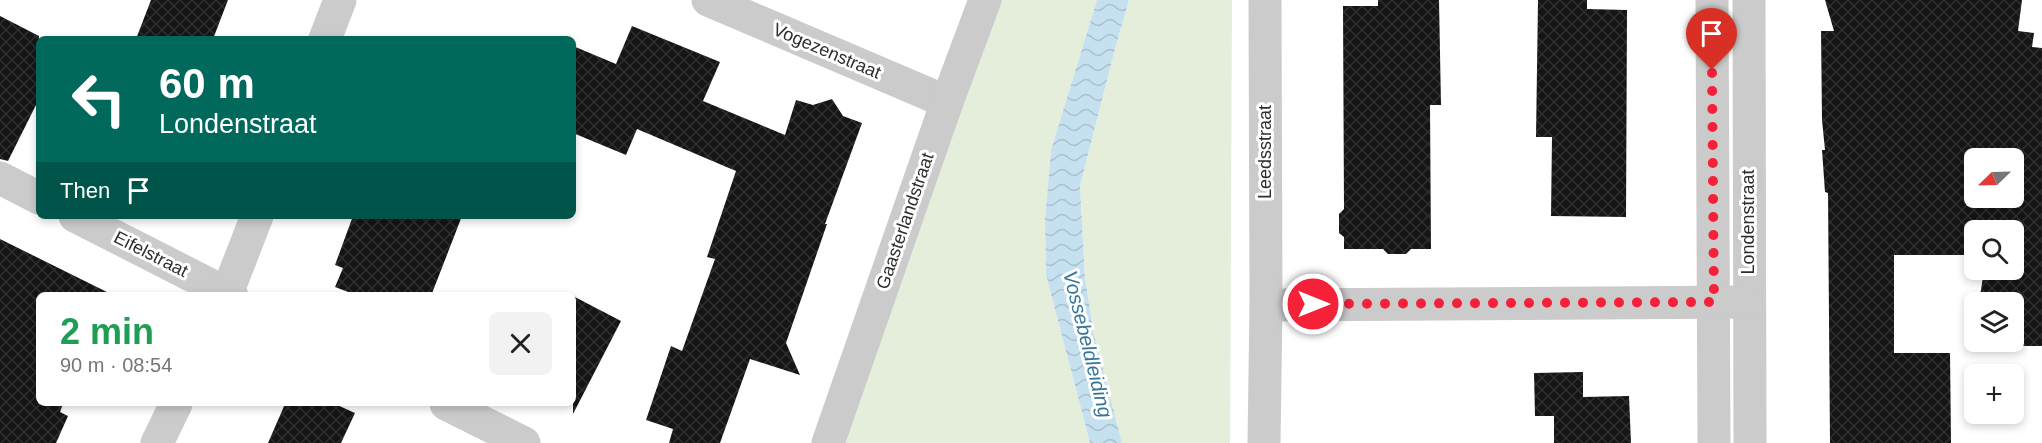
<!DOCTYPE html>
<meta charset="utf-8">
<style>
:root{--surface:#fff;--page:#f2f2f2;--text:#222;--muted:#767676}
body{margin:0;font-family:Arial,sans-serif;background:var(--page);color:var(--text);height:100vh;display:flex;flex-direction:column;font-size:22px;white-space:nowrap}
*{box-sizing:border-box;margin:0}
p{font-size:20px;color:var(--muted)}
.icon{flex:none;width:33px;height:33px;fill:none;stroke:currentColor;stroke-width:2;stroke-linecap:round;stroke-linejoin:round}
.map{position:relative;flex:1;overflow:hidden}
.side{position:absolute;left:36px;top:292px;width:540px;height:114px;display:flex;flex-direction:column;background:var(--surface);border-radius:9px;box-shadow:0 3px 9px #0003}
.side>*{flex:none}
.hud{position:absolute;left:36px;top:36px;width:540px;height:183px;border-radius:9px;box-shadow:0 3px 9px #0003;background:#00695c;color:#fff;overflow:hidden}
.needle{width:39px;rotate:247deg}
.fabs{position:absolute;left:1964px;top:148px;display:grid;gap:12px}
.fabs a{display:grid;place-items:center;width:60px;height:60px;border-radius:9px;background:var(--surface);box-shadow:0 3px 9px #0003;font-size:30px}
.pin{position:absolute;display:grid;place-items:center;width:51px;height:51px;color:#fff;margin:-62px -26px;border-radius:50% 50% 50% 0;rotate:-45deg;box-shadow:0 0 6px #0007}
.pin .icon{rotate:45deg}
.me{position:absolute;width:66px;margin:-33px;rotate:90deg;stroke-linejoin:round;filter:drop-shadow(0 0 4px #0008)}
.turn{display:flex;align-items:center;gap:21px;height:126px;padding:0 24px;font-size:27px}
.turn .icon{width:78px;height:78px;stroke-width:2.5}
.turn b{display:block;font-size:42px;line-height:51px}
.then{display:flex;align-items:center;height:57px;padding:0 24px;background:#0003;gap:12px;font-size:22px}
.round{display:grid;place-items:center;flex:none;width:63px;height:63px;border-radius:9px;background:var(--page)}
.head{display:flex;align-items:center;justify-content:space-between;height:102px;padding:0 24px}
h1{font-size:36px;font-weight:800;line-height:45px;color:#1e9e55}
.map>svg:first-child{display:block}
.green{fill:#e5eddb}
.water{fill:url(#water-waves)}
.building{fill:url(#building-cross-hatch);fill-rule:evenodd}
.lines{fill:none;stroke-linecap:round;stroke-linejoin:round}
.minor{stroke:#cbcbcb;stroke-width:33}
.route{stroke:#f52139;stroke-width:10;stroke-dasharray:0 18}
.labels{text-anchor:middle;stroke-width:6;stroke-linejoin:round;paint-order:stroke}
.street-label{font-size:18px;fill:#2e2e2e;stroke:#fff}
.water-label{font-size:20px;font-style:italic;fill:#357598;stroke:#fff}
</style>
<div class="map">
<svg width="2042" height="443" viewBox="0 0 2042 443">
<defs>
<pattern id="water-waves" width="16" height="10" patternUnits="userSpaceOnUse" patternTransform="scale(1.5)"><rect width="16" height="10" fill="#c5e0ef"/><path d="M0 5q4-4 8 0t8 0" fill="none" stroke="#aac0cd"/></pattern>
<pattern id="building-cross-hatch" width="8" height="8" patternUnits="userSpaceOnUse" patternTransform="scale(1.5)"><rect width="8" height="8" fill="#151515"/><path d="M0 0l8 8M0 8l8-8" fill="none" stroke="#2f2f2f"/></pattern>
</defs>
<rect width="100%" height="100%" fill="#fff"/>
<g class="green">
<path d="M 997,0 L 1097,0 L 1051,150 L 1045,219 L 1046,275 L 1090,443 L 843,443 Z"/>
<path d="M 1129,0 L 1232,0 L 1230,443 L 1122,443 L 1094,335 L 1085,278 L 1080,186 L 1115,49 Z"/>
</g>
<path class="water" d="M 1097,0 L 1129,0 L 1115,49 L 1080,186 L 1085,278 L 1094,335 L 1122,443 L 1090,443 L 1046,275 L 1045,219 L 1051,150 Z"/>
<g class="building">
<path d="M 151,0 L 228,0 L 213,39 L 136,39 Z"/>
<path d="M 1378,0 L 1439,0 L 1441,105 L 1430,105 L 1431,249 L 1411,249 L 1406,254 L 1388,254 L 1383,249 L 1344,249 L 1344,237 L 1339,233 L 1339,214 L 1344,209 L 1343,6 L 1378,6 Z"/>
<path d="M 1538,0 L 1587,0 L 1587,9 L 1627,10 L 1626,217 L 1551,216 L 1552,137 L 1536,137 Z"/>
<path d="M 1825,0 L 2022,0 L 2018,31 L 2034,33 L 2032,47 L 2042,48 L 2042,346 L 1973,346 L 1974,340 L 1974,342 L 2013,342 L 2013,303 L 1979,303 L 1984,270 L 2013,270 L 2013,231 L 1974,231 L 1974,255 L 1894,255 L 1894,353 L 1950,353 L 1951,443 L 1830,443 L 1828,193 L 1825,192 L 1822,150 L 1825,150 L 1822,120 L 1821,31 L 1834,31 ZM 1974,159 L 2013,159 L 2013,198 L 1974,198 Z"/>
<path d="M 0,16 L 39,36 L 39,99 L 8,161 L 0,159 Z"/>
<path d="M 632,26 L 720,62 L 703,101 L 785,135 L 796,100 L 813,105 L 832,99 L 843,116 L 862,123 L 825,224 L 827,224 L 786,343 L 800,375 L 750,359 L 720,443 L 669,443 L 673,429 L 646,420 L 671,346 L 682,351 L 715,259 L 707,257 L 736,171 L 637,129 L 626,155 L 573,133 L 573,46 L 616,64 Z"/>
<path d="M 353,216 L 462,216 L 431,296 L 359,296 L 335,287 L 343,268 L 335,265 Z"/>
<path d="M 0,239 L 115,296 L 39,296 L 39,404 L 63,404 L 60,412 L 68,416 L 56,443 L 0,443 Z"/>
<path d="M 573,296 L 621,321 L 573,414 Z"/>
<path d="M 1583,372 L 1583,397 L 1629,396 L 1631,443 L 1554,443 L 1554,416 L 1535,416 L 1534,373 Z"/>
<path d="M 285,404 L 335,404 L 355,413 L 341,443 L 268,443 Z"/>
</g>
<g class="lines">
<g class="minor">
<path d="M 708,0 L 947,102"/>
<path d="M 1712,0 L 1714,443"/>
<path d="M 1749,0 L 1750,443"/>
<path d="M 325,39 L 340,0"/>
<path d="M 0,178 L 39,198"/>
<path d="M 75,216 L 232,296"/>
<path d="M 226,296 L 257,216"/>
<path d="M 1266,305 L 1748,302"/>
<path d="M 446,404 L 524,443"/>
<path d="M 157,443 L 176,404"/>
<path d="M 828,443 L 947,102 L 985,0"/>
<path d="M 1264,443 L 1266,305 L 1265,0"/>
</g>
</g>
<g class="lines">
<path class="route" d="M 1313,304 L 1714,302 L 1712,70"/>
</g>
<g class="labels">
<g class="street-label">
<text transform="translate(827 51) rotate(23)" y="6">Vogezenstraat</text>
<text transform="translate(1265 152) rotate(-90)" y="6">Leedsstraat</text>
<text transform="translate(905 221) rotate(-71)" y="6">Gaasterlandstraat</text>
<text transform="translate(1748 222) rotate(-90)" y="6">Londenstraat</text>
<text transform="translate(151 254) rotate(27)" y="6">Eifelstraat</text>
</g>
<g class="water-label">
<text transform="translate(1088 344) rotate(76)" y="7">Vossebeldleiding</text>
</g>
</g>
</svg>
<div class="fabs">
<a><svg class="needle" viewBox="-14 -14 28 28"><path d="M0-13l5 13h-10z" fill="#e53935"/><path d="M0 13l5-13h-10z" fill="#767676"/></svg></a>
<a><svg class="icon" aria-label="search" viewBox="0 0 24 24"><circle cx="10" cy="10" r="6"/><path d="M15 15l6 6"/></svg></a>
<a><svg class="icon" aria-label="layers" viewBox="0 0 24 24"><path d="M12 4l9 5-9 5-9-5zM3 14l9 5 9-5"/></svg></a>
<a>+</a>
</div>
<div class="pin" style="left:1712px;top:70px;background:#d93025"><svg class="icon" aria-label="arrive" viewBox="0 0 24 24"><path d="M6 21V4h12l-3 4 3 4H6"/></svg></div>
<svg class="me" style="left:1313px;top:304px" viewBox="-20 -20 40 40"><circle r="17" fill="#f52139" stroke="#fff" stroke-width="3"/><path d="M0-11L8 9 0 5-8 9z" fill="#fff"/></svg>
<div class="hud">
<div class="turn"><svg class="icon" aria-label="left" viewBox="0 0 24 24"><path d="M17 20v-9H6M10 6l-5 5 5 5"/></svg><div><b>60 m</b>Londenstraat</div></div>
<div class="then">Then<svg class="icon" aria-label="arrive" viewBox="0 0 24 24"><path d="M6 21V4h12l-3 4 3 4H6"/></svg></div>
</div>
<section class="side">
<div class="head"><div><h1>2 min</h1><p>90 m · 08:54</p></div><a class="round"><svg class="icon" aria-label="close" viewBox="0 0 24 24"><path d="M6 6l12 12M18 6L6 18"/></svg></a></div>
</section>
</div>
